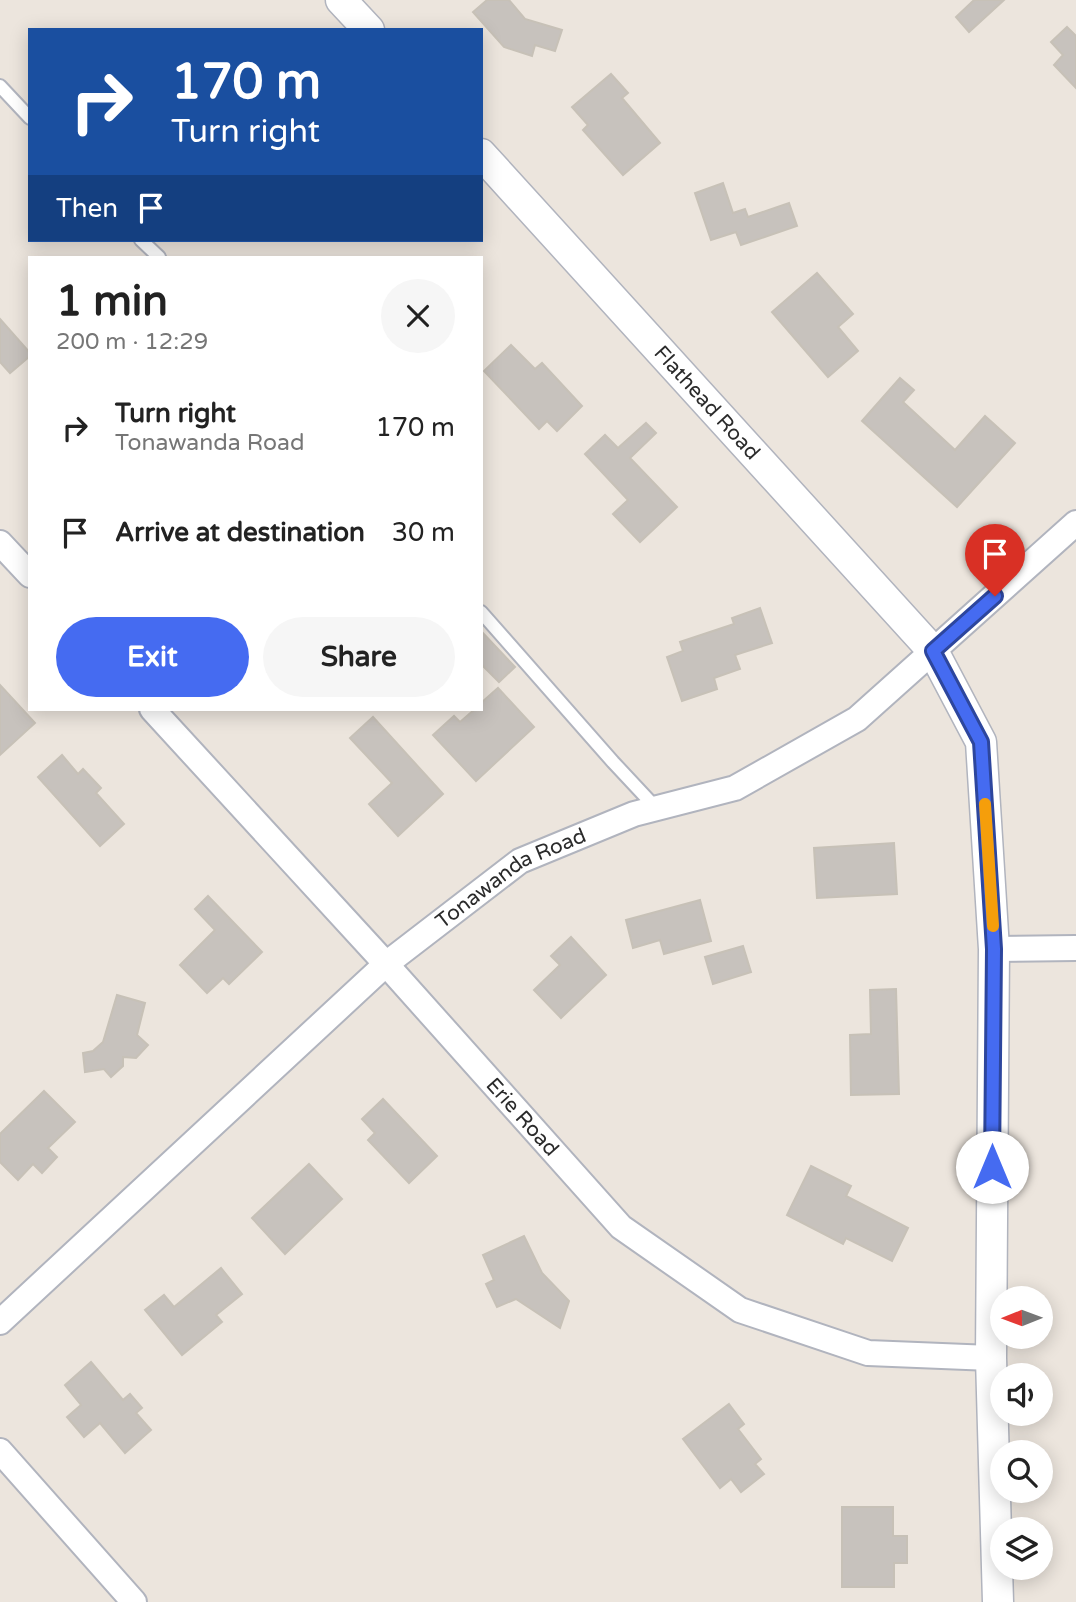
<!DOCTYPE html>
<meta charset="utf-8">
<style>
:root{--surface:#fff;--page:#f6f6f6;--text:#222;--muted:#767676;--accent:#456bf1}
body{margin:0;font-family:"Varela Round",sans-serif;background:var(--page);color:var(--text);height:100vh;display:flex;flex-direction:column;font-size:26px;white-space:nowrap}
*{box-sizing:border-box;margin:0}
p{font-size:23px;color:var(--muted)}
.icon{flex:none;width:38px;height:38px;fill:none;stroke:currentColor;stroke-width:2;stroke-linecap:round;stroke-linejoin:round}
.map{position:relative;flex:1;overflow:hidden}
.details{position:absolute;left:28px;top:256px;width:455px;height:455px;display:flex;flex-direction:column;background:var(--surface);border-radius:0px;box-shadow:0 4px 18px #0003}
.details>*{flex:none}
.banner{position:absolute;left:28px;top:28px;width:455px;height:214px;border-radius:0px;box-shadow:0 4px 18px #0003;background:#1a4fa0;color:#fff;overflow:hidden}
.needle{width:46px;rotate:269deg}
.controls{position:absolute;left:990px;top:1286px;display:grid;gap:14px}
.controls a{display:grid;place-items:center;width:63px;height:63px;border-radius:50%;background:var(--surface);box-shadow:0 4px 18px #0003;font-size:35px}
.pin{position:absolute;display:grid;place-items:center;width:60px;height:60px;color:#fff;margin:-72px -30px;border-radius:50% 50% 50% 0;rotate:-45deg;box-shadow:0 0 7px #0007}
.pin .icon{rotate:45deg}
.me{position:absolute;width:77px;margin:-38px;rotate:0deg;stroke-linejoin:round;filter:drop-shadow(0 0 5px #0008)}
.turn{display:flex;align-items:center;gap:24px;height:147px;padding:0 28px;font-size:32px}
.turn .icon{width:91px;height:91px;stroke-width:2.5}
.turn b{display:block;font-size:49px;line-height:60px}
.then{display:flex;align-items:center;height:66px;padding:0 28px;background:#0003;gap:14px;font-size:26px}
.round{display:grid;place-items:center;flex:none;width:74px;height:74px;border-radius:37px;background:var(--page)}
.headline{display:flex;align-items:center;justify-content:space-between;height:119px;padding:0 28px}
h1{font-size:42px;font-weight:800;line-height:52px}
.cta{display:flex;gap:14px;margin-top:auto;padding:14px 28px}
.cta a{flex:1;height:80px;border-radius:42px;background:var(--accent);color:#fff;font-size:28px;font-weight:800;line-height:80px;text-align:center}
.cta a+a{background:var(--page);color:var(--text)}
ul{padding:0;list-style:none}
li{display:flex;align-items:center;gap:21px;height:105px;padding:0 28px}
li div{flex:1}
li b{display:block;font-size:26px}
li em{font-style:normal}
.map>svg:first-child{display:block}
.building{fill:#c7c2bd;stroke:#c7c1b7;stroke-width:2}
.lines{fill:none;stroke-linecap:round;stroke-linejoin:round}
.service-casing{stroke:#b1b4be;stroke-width:16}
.minor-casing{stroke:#b1b4be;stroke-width:28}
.tertiary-casing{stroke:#b1b4be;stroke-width:33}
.service{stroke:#fff;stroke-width:12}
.minor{stroke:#fff;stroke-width:24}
.tertiary{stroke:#fff;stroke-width:30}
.route-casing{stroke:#2d469d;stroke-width:18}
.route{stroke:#456bf1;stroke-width:12}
.slow{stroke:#f59e0b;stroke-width:12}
.labels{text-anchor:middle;stroke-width:6;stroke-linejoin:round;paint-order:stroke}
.street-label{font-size:21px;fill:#2b2b2b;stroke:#fff}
</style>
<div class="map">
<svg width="1076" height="1602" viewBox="0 0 1076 1602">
<rect width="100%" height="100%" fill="#ece5dd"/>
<g class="building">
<path d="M 487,0 L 509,0 L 525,19 L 562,30 L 555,51 L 535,45 L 532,56 L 504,47 L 473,12 Z"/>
<path d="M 974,0 L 1004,0 L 969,32 L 956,17 Z"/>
<path d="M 1067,27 L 1076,36 L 1076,88 L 1054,65 L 1063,55 L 1051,42 Z"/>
<path d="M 611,74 L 628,93 L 622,98 L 660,143 L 623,175 L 583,130 L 588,125 L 572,107 Z"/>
<path d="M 723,183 L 733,213 L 745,209 L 748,217 L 789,203 L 797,226 L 741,245 L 736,232 L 711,240 L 695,193 Z"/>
<path d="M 817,273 L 853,314 L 838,327 L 858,351 L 828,377 L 772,312 Z"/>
<path d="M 0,319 L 30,353 L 30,356 L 10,373 L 0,362 Z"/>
<path d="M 511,345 L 535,369 L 542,363 L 582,406 L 557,431 L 547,421 L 539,429 L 484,371 Z"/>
<path d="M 900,378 L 914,390 L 903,402 L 955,450 L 985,416 L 1015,443 L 957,507 L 862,421 Z"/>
<path d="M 646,423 L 656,433 L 630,458 L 677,507 L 640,542 L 613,514 L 628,500 L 585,454 L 605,435 L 618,448 Z"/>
<path d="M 760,608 L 772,643 L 735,655 L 740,669 L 714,678 L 717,689 L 682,701 L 667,657 L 683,651 L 680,642 L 734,624 L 732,618 Z"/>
<path d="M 481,631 L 515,667 L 499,682 L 481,664 Z"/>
<path d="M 0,685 L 35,723 L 0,755 Z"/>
<path d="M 498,688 L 534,727 L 476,781 L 433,735 L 454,716 L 460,722 L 475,709 L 481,709 L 481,703 Z"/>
<path d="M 373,717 L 443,794 L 398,836 L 369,804 L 392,783 L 350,738 Z"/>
<path d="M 62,755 L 78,774 L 83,769 L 101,788 L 96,793 L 124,824 L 100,846 L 38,777 Z"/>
<path d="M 894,843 L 897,894 L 817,898 L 814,848 Z"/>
<path d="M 208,896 L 262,952 L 229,984 L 223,978 L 207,993 L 180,965 L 215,930 L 195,909 Z"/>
<path d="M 700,900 L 711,941 L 664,954 L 660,940 L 633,948 L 626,920 Z"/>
<path d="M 571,937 L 606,975 L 561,1018 L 534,990 L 560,965 L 551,956 Z"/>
<path d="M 743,946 L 751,972 L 713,984 L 705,957 Z"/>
<path d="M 896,989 L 899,1094 L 851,1095 L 850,1035 L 871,1034 L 870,990 Z"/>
<path d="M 117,995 L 145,1003 L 137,1035 L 148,1045 L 136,1058 L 123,1057 L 123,1066 L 111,1077 L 104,1069 L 85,1072 L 83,1053 L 93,1051 L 103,1042 Z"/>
<path d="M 44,1091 L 75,1122 L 48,1148 L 57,1157 L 42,1173 L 33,1164 L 18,1180 L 0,1162 L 0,1134 Z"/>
<path d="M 383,1099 L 437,1156 L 409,1183 L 368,1140 L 375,1133 L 362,1119 Z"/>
<path d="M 309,1164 L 342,1199 L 285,1254 L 252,1218 Z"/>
<path d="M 811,1166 L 851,1186 L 846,1196 L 908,1228 L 892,1261 L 846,1238 L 843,1244 L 787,1215 Z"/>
<path d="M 524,1236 L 542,1273 L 569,1301 L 560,1328 L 516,1299 L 497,1307 L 486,1284 L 494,1280 L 483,1255 Z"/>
<path d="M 221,1268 L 242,1294 L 216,1315 L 222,1322 L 182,1355 L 145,1310 L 164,1295 L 174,1307 Z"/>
<path d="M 91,1362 L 123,1400 L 130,1394 L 142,1408 L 136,1413 L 151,1430 L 125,1453 L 100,1423 L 84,1437 L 67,1417 L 81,1405 L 65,1385 Z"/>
<path d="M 729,1404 L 744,1424 L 738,1429 L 761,1459 L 755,1464 L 764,1474 L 741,1492 L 731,1479 L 720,1488 L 683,1439 Z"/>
<path d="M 842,1507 L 893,1507 L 893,1536 L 907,1536 L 907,1563 L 894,1563 L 894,1587 L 842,1587 Z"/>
</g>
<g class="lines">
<g class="service-casing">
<g id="service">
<path d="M 0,86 L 30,118"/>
<path d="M 141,240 L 159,257"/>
<path d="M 481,612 L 613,762 L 656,808"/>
</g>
</g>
<g class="minor-casing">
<g id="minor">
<path d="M 0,543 L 30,575"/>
<path id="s1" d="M 152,709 L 386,964 L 621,1227 L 740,1310 L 868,1353 L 991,1358"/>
<path d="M 994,949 L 1076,948"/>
<path id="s2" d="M 0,1322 L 386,964 L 520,861 L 634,814 L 735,788 L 857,719 L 1076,523"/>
<path d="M 0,1451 L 134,1602"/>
</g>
</g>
<g class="tertiary-casing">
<g id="tertiary">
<path d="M 341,0 L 369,30"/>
<path id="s3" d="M 481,154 L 933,651 L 981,742 L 994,949 L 991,1358 L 998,1602"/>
</g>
</g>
<use href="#service" class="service"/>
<use href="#minor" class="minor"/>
<use href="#tertiary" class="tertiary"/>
</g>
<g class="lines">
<g class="route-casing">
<path id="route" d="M 992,1167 L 994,949 L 981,742 L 933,651 L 995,596"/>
</g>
<use href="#route" class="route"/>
<path class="slow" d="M 985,804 L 993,926"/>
</g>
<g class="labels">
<g class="street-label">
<text dy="7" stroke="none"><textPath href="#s3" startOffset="336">Flathead Road</textPath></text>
<text dy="7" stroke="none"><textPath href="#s2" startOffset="679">Tonawanda Road</textPath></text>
<text dy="7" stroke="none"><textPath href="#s1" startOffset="551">Erie Road</textPath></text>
</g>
</g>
</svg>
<div class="controls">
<a><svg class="needle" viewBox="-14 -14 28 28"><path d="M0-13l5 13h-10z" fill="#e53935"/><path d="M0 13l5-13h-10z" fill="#767676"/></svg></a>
<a><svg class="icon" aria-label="sound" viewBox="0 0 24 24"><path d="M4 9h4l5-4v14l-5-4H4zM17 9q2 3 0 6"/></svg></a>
<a><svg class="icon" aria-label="search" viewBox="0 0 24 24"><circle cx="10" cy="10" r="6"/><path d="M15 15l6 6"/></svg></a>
<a><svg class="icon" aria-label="layers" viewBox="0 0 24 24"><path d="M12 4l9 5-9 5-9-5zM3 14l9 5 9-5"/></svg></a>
</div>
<div class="pin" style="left:995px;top:596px;background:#d93025"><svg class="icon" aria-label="arrive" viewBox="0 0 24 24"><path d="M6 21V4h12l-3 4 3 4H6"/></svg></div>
<svg class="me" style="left:992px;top:1167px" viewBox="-20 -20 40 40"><circle r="19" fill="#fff"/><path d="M0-13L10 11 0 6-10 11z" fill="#456bf1"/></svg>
<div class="banner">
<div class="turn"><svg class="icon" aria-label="right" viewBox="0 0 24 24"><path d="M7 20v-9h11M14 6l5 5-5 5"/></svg><div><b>170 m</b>Turn right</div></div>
<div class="then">Then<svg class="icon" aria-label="arrive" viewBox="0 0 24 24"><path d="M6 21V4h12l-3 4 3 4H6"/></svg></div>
</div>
<section class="details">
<div class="headline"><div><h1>1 min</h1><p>200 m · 12:29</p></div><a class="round"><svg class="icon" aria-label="close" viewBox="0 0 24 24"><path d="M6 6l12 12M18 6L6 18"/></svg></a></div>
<ul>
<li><svg class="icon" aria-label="right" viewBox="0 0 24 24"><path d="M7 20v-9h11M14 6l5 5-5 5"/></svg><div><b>Turn right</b><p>Tonawanda Road</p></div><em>170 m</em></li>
<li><svg class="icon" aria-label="arrive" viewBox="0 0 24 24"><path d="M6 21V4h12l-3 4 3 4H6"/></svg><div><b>Arrive at destination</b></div><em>30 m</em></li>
</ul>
<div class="cta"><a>Exit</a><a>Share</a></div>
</section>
</div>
